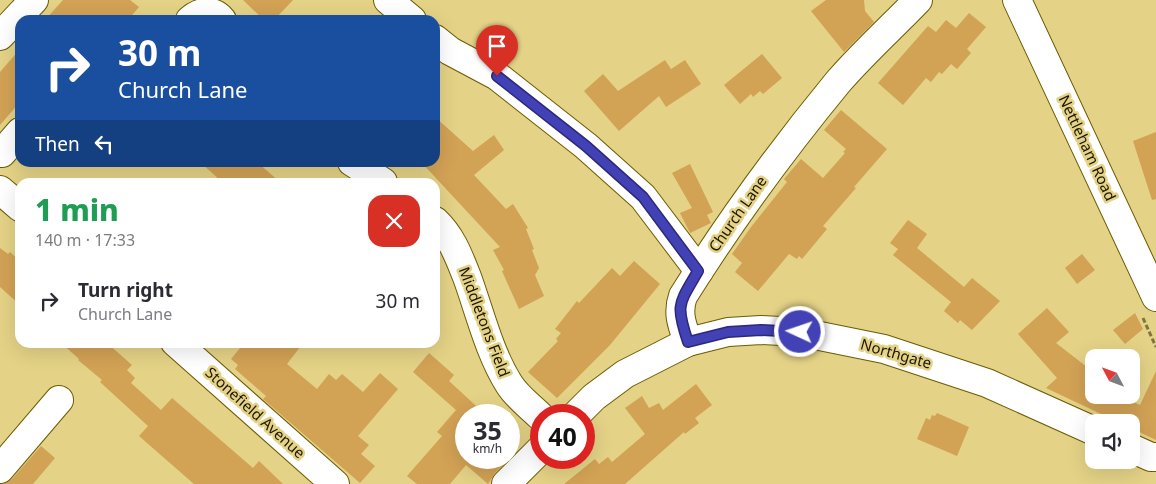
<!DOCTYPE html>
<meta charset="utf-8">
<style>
:root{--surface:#fff;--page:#f2f2f3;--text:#2b2b33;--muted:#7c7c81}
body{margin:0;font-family:"Noto Sans",sans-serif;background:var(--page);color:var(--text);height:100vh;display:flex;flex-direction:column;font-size:19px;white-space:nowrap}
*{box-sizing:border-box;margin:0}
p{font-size:16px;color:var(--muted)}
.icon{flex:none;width:28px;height:28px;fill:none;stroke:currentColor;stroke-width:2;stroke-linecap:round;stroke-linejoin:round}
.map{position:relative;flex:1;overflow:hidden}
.panel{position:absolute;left:15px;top:178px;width:425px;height:170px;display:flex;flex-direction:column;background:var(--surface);border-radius:15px;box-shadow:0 5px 20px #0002}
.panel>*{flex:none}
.guide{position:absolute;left:15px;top:15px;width:425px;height:152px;border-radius:15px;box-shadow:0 5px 20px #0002;background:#1a4fa0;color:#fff;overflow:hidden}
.needle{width:32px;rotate:311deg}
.tools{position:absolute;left:1085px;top:349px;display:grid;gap:10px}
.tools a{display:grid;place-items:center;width:55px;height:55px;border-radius:10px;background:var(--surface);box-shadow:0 5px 20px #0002;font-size:25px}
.speed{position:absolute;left:455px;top:404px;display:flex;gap:10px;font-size:25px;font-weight:700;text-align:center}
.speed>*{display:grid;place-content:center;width:65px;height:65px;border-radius:50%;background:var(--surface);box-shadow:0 5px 20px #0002;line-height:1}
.speed small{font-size:12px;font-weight:400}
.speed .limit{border:8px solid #d22;background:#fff;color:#111}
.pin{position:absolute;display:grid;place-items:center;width:42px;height:42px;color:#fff;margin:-51px -21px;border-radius:50% 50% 50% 0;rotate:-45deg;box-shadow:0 0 5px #0007}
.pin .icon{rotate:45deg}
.me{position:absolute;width:55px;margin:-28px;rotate:273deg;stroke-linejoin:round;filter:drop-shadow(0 0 4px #0008)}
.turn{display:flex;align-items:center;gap:18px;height:105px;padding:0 20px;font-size:22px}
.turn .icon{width:65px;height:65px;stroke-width:2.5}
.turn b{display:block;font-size:35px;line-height:42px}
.then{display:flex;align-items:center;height:48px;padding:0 20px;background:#0003;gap:10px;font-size:19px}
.round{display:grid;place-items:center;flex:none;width:52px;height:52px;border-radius:15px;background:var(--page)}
.summary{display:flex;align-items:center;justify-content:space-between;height:85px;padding:0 20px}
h1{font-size:30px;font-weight:800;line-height:38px;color:#1e9e55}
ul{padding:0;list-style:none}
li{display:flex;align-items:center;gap:15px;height:75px;padding:0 20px}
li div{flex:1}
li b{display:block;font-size:19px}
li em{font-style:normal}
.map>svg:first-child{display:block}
.building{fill:#d2a255}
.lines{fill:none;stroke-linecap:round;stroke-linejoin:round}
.minor-casing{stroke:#6c5b00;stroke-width:30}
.path{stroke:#817443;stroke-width:3;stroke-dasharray:5 2.5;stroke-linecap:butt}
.minor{stroke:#fff;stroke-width:28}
.route-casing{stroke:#2b2a76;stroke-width:12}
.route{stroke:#4241b6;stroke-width:9}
.labels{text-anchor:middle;stroke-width:5;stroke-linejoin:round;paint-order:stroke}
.street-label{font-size:15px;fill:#1e1700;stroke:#e4d286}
</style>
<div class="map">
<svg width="1156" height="484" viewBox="0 0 1156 484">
<rect width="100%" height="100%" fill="#e4d286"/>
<g class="building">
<path d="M 63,0 L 130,0 L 139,7 L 128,20 L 45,20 Z"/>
<path d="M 243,0 L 293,0 L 274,20 L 264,20 Z"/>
<path d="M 826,0 L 864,0 L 865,11 L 874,22 L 844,52 L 811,11 Z"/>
<path d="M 969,13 L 986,27 L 967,49 L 971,53 L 957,69 L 951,64 L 942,74 L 939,72 L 931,82 L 926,78 L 903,105 L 878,83 L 928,26 L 936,32 L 946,20 L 956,28 Z"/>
<path d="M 20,49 L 20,102 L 0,125 L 0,72 Z"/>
<path d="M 762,54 L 782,78 L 763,94 L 760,91 L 753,97 L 751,94 L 740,104 L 724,85 Z"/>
<path d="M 665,60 L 671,69 L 685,60 L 701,84 L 666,107 L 659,96 L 619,131 L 584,91 L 603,74 L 618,91 Z"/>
<path d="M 841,110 L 887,149 L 854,187 L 856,188 L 823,226 L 827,229 L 802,259 L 799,256 L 797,259 L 789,254 L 758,291 L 735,272 L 742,263 L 732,254 L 751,227 L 787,182 L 784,179 L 801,159 L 823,178 L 845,153 L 843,152 L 846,149 L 824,130 Z"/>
<path d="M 435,117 L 473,151 L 494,135 L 504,150 L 474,175 L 506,209 L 513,204 L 528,228 L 526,229 L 534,249 L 532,250 L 539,268 L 535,275 L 544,296 L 519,309 L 502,271 L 504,270 L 493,250 L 500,247 L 421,162 L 435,162 Z"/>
<path d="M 1156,132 L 1156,199 L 1152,200 L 1133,141 Z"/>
<path d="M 200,162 L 257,162 L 280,182 L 222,182 Z"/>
<path d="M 690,164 L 713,212 L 707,215 L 711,223 L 690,233 L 680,213 L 692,208 L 672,173 Z"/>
<path d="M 908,220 L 927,234 L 917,248 L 964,287 L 972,278 L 1000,301 L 972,330 L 960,320 L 958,323 L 944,311 L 951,302 L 893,255 L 898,249 L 890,243 Z"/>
<path d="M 0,248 L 8,254 L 10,252 L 20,261 L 20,305 L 0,287 Z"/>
<path d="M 1082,254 L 1095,270 L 1077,284 L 1065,268 Z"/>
<path d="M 634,261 L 660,284 L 610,345 L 557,398 L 528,372 L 558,341 L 556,339 L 561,333 L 555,329 L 577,301 L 579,303 L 612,268 L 620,276 Z"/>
<path d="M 1047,308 L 1069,332 L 1056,343 L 1087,367 L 1094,370 L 1094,395 L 1119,395 L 1140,405 L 1156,371 L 1156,440 L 1131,428 L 1131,422 L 1118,422 L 1046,388 L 1057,378 L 1018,334 Z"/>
<path d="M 1135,313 L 1143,329 L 1125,344 L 1113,330 Z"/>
<path d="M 60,342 L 106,342 L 132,365 L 127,370 L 135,378 L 131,383 L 161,410 L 172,398 L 253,468 L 259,461 L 283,484 L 194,484 L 139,436 L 148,426 L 100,382 L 102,380 L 78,360 L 79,359 Z"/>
<path d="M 245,342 L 304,342 L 287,364 L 317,389 L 329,374 L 336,380 L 342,374 L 363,392 L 380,373 L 398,389 L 358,436 L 369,445 L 361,454 L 375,466 L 360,483 L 263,399 L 266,396 L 235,369 L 238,365 L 231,359 Z"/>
<path d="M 429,353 L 454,375 L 449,381 L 486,415 L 466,415 L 466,458 L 510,458 L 495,473 L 488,484 L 466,465 L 450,484 L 417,484 L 407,476 L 442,436 L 437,432 L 456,410 L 413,372 Z"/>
<path d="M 696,384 L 712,405 L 695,418 L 699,423 L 685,434 L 684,432 L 625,484 L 564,484 L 595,459 L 599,464 L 608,457 L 612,462 L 645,434 L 625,408 L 642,396 L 649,408 L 659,403 L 663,410 Z"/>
<path d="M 937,413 L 969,427 L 957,456 L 917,439 L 926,418 L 930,420 L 932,415 L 935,416 Z"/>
<path d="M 41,446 L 55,458 L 33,484 L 3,484 L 12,479 Z"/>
</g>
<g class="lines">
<g class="minor-casing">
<g id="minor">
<path d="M 388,0 L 412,20"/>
<path d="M 1017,0 L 1156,297"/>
<path d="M 190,20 C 200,11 213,9 222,20"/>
<path d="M 0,36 L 34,0"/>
<path d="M 435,39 L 450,51 L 497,76 L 586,146 L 643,197 L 699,271"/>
<path d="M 2,153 L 20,132"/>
<path d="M 352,162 L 383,182"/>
<path d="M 0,190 L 20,207"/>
<path d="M 435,221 C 452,237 459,257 467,277 C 480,313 489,352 509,384 C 517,397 530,406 541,417"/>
<path d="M 175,342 L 335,484"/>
<path d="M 688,342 C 682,325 677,313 683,296 C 730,221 782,150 838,82 C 863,53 892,27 918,0"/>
<path d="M 576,415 L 594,397 L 625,374 L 688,342 L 728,332 L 761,330 L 800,332 L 884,349 L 987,383 L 1094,431"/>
<path d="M 1131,448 L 1151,457 L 1156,457"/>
<path d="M 0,469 L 59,400"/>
<path d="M 506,484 L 541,449"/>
</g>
</g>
<path class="path" d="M 1143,318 L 1156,347"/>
<use href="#minor" class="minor"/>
</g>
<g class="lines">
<g class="route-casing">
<path id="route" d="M 497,76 L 586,146 L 643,197 L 698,271 C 679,304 675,304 688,342 L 728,332 L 761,330 L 800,332"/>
</g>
<use href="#route" class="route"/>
</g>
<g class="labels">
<g class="street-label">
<text transform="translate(1087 148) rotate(65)" y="5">Nettleham Road</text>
<text transform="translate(738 214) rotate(-55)" y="5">Church Lane</text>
<text transform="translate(484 322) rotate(69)" y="5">Middletons Field</text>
<text transform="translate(896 354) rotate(16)" y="5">Northgate</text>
<text transform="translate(255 413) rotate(42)" y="5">Stonefield Avenue</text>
</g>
</g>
</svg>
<div class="tools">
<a><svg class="needle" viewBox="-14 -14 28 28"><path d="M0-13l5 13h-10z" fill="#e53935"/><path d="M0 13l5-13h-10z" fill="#7c7c81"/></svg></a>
<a><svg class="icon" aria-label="sound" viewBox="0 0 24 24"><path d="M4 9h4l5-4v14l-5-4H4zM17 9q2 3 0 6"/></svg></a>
</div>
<div class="speed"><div>35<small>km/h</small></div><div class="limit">40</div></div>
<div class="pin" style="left:497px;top:76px;background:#d93025"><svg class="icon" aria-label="arrive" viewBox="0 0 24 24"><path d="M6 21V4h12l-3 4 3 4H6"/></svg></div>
<svg class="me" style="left:800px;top:332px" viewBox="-20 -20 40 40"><circle r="17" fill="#4241b6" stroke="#fff" stroke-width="3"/><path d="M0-11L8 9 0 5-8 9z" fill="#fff"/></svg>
<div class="guide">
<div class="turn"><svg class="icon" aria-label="right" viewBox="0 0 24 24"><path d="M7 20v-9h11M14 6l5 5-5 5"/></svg><div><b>30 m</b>Church Lane</div></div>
<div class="then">Then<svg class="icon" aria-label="left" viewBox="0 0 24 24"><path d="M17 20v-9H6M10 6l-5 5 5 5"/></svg></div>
</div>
<section class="panel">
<div class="summary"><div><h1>1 min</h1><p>140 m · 17:33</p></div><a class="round" style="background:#d93025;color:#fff"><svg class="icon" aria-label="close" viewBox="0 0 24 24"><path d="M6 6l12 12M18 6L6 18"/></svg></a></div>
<ul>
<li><svg class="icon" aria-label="right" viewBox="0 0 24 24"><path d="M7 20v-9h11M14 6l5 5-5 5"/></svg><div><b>Turn right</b><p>Church Lane</p></div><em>30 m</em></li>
</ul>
</section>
</div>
